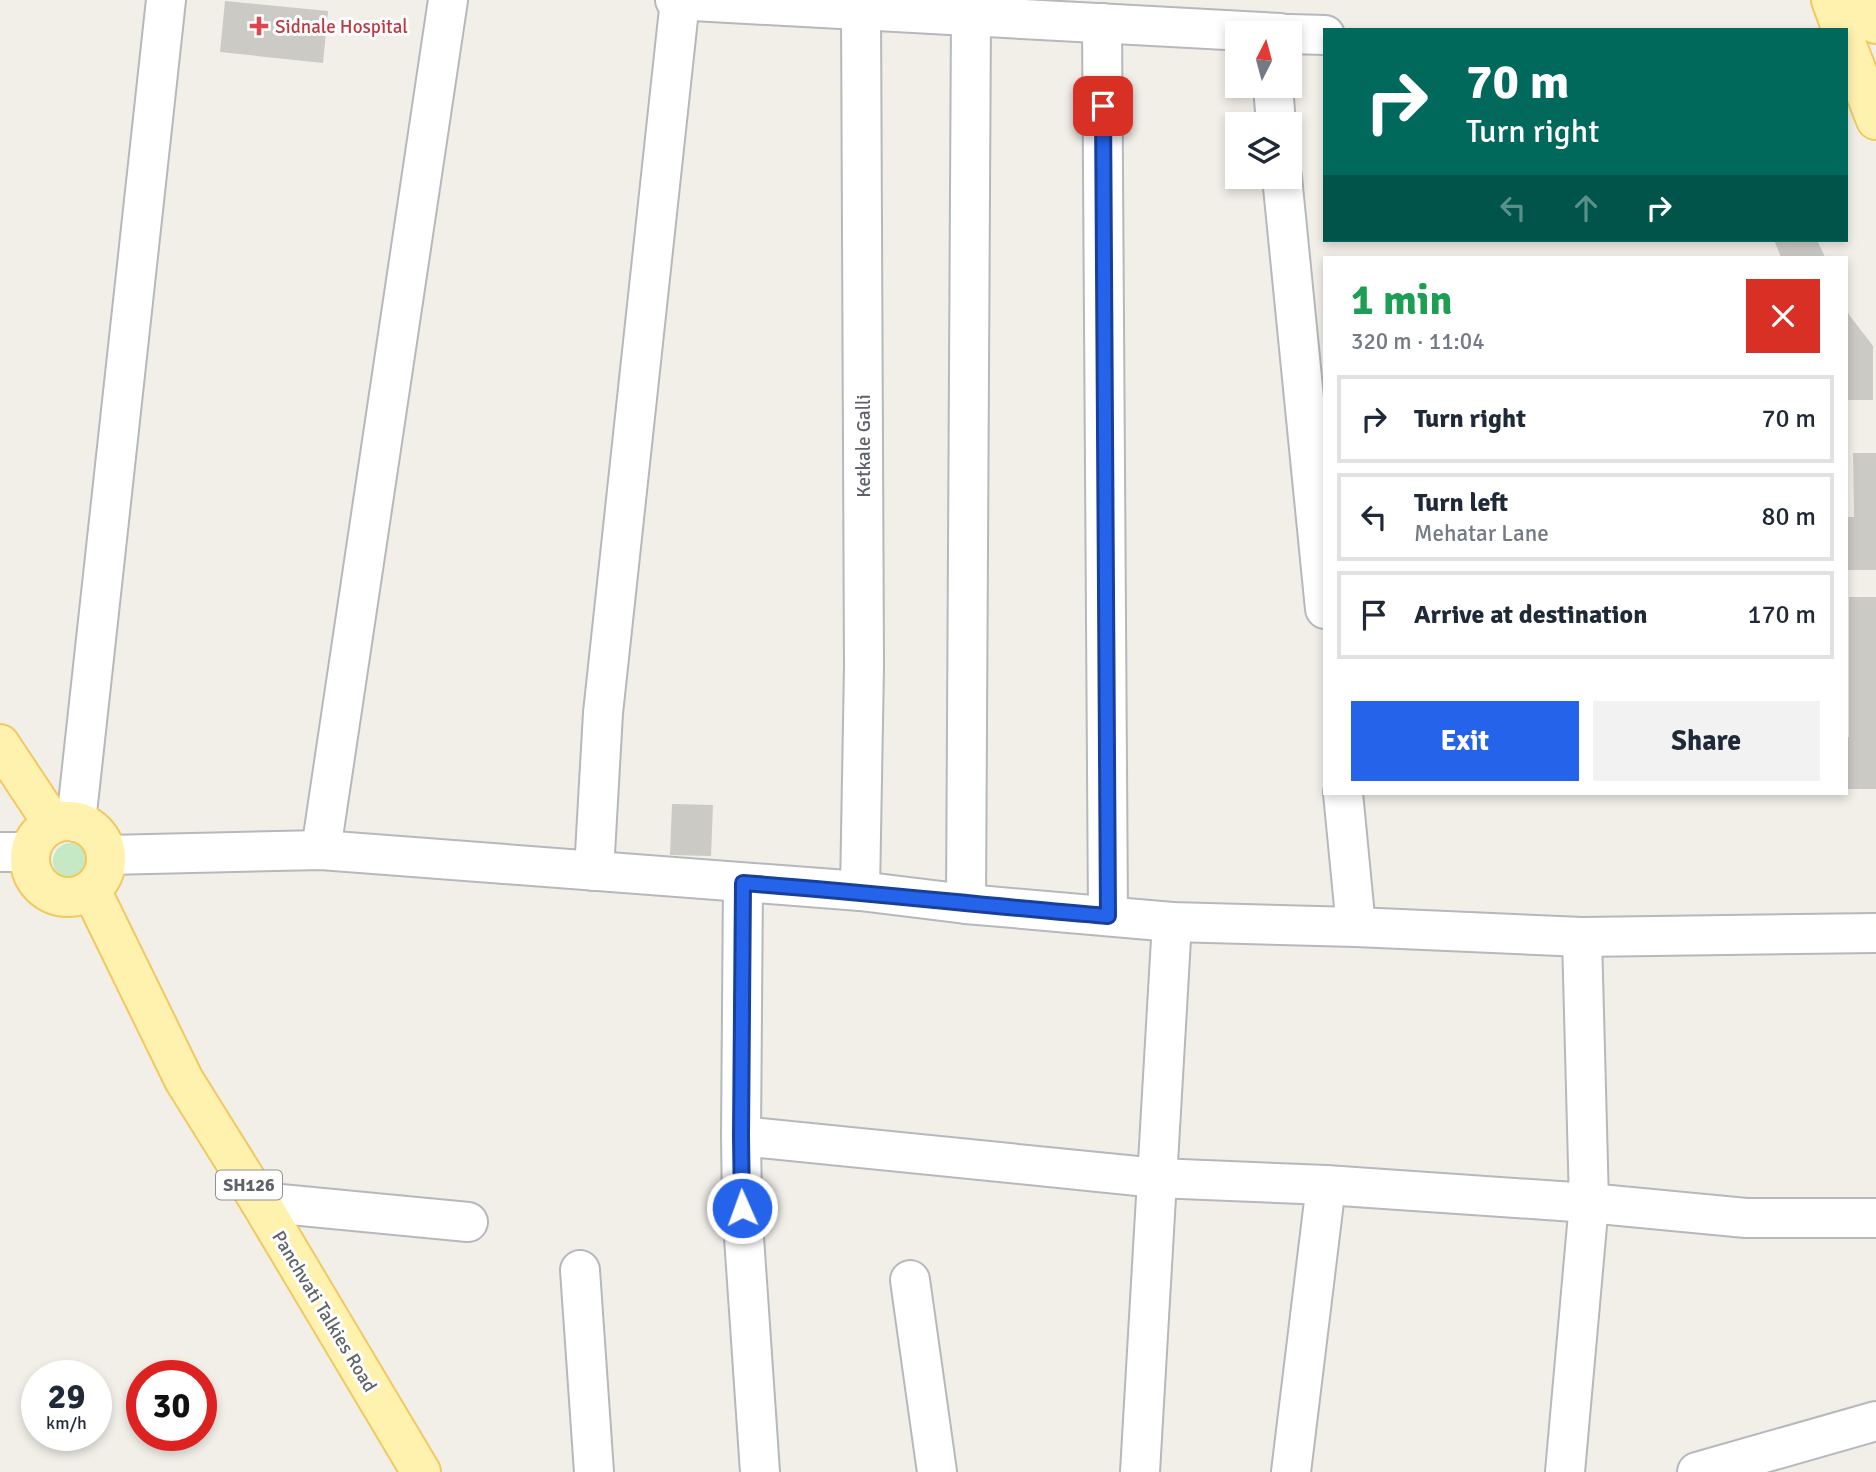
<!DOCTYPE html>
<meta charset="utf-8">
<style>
:root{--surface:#fff;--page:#f2f2f3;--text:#1f2937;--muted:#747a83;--line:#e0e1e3;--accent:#2563eb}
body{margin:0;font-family:Signika,sans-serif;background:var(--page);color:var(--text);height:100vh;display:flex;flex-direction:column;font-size:26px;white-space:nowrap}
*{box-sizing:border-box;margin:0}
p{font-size:23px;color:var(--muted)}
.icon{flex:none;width:38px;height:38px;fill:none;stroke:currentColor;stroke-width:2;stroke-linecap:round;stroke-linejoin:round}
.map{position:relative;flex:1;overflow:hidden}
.side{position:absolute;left:1323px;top:256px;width:525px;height:539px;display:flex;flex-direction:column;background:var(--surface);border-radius:0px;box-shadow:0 4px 10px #0003}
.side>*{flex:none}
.hud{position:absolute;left:1323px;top:28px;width:525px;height:214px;border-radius:0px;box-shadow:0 4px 10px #0003;background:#00695c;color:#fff;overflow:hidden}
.needle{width:46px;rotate:6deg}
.fabs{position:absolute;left:1225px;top:21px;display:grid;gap:14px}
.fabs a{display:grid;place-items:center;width:77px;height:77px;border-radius:0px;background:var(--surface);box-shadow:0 4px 10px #0003;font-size:35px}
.speed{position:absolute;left:21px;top:1360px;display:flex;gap:14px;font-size:35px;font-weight:700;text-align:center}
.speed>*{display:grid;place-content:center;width:91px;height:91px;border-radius:50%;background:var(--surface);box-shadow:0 4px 10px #0003;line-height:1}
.speed small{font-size:18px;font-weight:400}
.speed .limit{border:10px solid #d22;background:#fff;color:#111}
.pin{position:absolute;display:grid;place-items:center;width:60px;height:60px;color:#fff;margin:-30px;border-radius:14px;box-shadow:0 4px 10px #0006}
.me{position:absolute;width:77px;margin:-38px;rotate:358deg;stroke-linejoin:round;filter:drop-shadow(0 0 5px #0008)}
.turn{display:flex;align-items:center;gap:24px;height:147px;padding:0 28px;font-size:32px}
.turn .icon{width:91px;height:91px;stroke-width:2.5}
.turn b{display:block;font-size:49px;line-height:60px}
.lanes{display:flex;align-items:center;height:66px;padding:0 28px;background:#0003;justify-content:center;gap:35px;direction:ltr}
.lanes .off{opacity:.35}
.round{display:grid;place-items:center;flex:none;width:74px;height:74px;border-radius:0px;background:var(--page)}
.head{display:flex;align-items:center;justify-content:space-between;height:119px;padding:0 28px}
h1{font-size:42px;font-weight:800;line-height:52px;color:#1e9e55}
.cta{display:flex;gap:14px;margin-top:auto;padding:14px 28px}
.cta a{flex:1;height:80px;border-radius:0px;background:var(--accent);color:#fff;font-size:28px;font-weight:800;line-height:80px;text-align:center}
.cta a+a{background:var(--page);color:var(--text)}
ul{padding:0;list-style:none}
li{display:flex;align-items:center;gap:21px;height:88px;margin:0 14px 10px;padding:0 14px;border:4px solid var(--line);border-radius:0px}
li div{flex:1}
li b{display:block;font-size:26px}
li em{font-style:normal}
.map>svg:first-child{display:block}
.green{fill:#c5e8c5}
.building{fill:#cccac5}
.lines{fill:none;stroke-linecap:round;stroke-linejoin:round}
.minor-casing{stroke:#b5b8bc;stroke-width:42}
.major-casing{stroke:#f2c960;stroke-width:42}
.minor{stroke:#fff;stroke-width:38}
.major{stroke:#fff2af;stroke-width:38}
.route-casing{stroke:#184099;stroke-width:18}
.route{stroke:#2563eb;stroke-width:12}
.health-dot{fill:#e0444e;stroke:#fff;stroke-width:2.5}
.labels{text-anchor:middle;stroke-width:6;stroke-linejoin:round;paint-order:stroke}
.shield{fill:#fff;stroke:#8f9295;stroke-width:2}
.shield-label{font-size:18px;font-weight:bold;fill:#5f6368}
.health-label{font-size:19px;fill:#be3a42;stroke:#fff;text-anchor:start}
.street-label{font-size:19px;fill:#5f6368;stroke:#fff}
</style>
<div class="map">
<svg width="1876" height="1472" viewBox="0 0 1876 1472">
<rect width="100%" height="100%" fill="#f1efe8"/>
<circle class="green" cx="71" cy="861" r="18"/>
<g class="building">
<path d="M 225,1 L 328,11 L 323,63 L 220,52 Z"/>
<path d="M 1774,240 L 1817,240 L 1825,257 L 1781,257 Z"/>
<path d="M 1846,308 L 1850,316 L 1873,346 L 1873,400 L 1846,400 Z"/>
<path d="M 1853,453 L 1876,453 L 1876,570 L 1846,570 L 1846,517 L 1854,517 Z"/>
<path d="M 1849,597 L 1876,597 L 1876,789 L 1846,789 L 1846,737 L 1849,737 Z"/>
<path d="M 672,804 L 713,805 L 711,856 L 670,855 Z"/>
</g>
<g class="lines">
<g class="minor-casing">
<g id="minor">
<path d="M 675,0 L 1280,33"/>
<path d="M 1102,23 L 1108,916"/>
<path d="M 1290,34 L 1325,35"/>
<path d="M 1273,86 L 1276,124"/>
<path d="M 1282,177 L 1325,609"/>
<path d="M 1343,793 L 1356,927"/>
<path d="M 76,822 L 166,0"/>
<path d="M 321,850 L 448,0"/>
<path d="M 0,852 L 30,852"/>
<path d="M 107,855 L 321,850 L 860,891 L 966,904 L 1172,922 L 1356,927 L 1582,937 L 1876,933"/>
<path d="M 594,871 L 603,713 L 680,0"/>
<path d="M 860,891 L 864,666 L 861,10 L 863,0"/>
<path d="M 966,904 L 971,16"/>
<path d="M 741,1136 L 743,883"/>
<path d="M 260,1202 L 468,1222"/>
<path d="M 580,1270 L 594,1472"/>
<path d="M 910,1280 L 937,1472"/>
<path d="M 760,1472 L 742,1208 L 741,1136 L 1157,1178 L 1326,1185 L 1589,1203 L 1746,1218 L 1876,1218"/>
<path d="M 1140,1472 L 1172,922"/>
<path d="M 1291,1472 L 1326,1185"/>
<path d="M 1565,1472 L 1589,1203 L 1582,937"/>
<path d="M 1697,1472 L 1876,1421"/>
</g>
</g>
<g class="major-casing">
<g id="major">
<path d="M 1831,0 L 1842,30"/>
<path d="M 1866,0 L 1876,24"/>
<path d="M 1846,43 L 1876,120"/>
<path d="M 0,744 L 53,824"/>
<circle cx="68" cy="859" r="38"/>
<path d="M 91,890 L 184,1080 L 260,1202 L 421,1472"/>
</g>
</g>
<use href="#minor" class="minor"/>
<use href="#major" class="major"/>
</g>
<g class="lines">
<g class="route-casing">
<path id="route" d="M 742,1208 L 741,1136 L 743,883 C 865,892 986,906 1108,916 L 1103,106"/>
</g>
<use href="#route" class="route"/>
</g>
<path class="health-dot" d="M255.5 15.5h7v7h7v7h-7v7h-7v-7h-7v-7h7z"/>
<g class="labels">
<rect class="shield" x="216" y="1170.5" width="66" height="29" rx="5"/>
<g class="shield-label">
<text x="249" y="1191">SH126</text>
</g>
<g class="health-label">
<text x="275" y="33">Sidnale Hospital</text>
</g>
<g class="street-label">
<text transform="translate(863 446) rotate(-90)" y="7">Ketkale Galli</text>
<text transform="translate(325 1311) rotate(59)" y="7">Panchvati Talkies Road</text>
</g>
</g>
</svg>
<div class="fabs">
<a><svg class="needle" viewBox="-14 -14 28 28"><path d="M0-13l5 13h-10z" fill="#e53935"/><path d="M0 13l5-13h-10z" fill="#747a83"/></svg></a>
<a><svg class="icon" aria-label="layers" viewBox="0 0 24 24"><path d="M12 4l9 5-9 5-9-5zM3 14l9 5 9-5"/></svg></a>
</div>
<div class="speed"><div>29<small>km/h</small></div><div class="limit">30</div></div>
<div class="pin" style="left:1103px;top:106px;background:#d93025"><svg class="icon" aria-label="arrive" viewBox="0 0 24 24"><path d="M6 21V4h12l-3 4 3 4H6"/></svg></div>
<svg class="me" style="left:742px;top:1208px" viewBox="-20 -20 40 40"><circle r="17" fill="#2563eb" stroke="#fff" stroke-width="3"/><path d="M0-11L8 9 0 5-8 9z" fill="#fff"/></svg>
<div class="hud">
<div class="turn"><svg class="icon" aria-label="right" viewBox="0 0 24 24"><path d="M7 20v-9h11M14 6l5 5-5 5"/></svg><div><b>70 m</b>Turn right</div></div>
<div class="lanes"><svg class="icon off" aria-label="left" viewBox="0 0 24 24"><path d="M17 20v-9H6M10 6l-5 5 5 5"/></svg><svg class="icon off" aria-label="ahead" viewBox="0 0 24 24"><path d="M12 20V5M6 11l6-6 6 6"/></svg><svg class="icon" aria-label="right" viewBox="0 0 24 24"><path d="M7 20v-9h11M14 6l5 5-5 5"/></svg></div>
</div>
<section class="side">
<div class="head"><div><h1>1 min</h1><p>320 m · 11:04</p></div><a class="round" style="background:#d93025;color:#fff"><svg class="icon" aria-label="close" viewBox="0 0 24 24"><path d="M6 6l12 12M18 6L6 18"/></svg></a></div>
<ul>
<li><svg class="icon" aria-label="right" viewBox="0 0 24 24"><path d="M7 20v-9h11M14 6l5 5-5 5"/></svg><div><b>Turn right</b></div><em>70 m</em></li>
<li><svg class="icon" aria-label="left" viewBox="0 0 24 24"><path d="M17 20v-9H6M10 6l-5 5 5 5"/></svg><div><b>Turn left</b><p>Mehatar Lane</p></div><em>80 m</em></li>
<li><svg class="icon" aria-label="arrive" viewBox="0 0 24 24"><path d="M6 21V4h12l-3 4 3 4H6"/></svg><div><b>Arrive at destination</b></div><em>170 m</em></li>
</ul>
<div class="cta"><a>Exit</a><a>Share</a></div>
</section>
</div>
